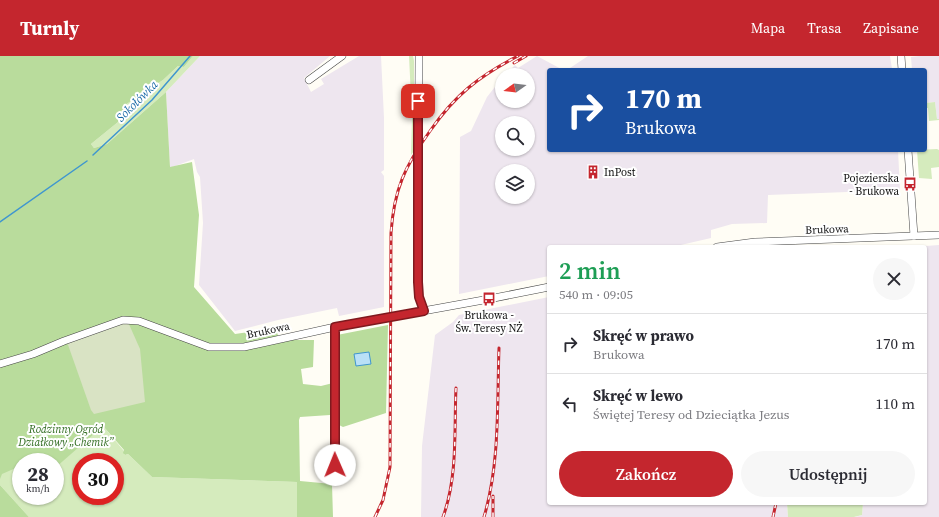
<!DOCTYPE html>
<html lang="pl">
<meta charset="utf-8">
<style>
:root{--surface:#fff;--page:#f7f7f7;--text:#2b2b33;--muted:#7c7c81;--line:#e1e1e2;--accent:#c4262e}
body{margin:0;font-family:"Source Serif 4",serif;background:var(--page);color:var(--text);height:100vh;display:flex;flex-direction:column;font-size:15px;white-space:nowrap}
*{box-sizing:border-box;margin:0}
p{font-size:13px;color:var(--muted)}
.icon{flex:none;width:22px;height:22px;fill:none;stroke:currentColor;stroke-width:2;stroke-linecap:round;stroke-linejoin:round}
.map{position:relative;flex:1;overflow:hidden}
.sheet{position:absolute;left:547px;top:189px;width:380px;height:260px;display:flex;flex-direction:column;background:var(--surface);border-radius:4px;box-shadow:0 1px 3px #0004}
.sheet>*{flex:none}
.top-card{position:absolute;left:547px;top:12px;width:380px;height:84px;border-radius:4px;box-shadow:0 1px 3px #0004;background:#1a4fa0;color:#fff;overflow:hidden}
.needle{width:26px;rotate:256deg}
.tools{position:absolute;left:495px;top:12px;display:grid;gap:8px}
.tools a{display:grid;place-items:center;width:40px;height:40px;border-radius:50%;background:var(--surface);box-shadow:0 1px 3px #0004;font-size:20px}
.speed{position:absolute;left:12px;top:397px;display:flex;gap:8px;font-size:20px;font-weight:700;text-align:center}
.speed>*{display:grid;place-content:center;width:52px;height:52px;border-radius:50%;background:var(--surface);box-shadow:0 1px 3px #0004;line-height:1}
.speed small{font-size:10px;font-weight:400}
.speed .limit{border:6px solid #d22;background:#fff;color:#111}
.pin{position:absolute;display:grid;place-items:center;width:34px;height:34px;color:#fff;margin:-17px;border-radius:8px;box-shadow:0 2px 6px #0006}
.me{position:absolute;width:44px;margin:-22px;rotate:359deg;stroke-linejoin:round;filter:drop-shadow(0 0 3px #0008)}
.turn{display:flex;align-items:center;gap:14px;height:84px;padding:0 12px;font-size:18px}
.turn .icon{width:52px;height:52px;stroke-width:2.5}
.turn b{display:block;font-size:28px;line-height:34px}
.round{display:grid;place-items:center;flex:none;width:42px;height:42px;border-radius:21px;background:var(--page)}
.headline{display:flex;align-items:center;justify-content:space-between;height:68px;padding:0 12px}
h1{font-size:24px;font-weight:600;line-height:30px;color:#1e9e55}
.button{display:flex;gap:8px;margin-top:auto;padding:8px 12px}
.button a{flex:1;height:46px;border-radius:24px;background:var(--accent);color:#fff;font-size:16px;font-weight:600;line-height:46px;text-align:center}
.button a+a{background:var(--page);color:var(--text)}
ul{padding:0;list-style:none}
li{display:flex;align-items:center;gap:12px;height:60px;padding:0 12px;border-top:1px solid var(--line)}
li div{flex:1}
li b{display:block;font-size:15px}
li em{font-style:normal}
header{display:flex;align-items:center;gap:24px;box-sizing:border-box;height:56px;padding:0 20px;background:var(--accent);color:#fff}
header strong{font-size:19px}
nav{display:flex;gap:22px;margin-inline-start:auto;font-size:14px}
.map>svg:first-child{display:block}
.industrial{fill:#eee6ef;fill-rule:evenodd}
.green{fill:#d5ebbd;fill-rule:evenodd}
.forest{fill:#b9dc9c}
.cemetery{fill:#d9e3c4}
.water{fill:#b9e0f7;stroke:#3f96cf}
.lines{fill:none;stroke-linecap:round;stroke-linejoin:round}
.stream{stroke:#3f96cf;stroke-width:1.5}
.minor-casing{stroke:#444;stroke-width:8}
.minor{stroke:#fff;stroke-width:7}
.rail-casing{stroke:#c4262e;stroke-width:3}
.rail{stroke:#fff;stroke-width:1.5;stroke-dasharray:4.5;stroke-linecap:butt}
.route-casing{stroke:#7f191e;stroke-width:10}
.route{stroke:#c4262e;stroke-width:7}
.labels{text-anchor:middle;stroke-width:4;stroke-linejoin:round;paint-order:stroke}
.poi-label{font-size:11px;fill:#111;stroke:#fff;text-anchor:start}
.street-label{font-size:11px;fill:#111;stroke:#fff}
.park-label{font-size:11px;font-style:italic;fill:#2f6b1f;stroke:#fff}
.water-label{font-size:12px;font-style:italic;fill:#1768a6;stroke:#fff}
</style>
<header>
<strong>Turnly</strong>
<nav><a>Mapa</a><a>Trasa</a><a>Zapisane</a></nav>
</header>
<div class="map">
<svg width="939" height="461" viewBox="0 0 939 461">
<rect width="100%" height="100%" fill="#fffdf5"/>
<g class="industrial">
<path d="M 200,0 L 330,0 L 304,22 L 311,36 L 324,28 L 321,23 L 359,0 L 381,0 L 384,62 L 384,114 L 381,116 L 384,120 L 384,251 L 339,260 L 337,252 L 278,264 L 235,275 L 199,229 L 203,167 L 200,121 L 197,116 L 194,103 L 170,112 L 166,36 Z"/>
<path d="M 537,0 L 563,14 L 549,14 L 549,94 L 898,94 L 900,134 L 768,139 L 767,167 L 732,168 L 711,174 L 711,182 L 672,191 L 549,191 L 549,220 L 459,238 L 460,81 L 471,75 L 487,41 L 502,22 L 502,45 L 528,45 L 528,19 L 505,19 L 515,9 L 518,12 ZM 502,67 L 528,67 L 528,93 L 502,93 ZM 502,115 L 528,115 L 528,141 L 502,141 Z"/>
<path d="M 588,0 L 890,0 L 892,13 L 567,14 Z"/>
<path d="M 919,0 L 939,0 L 939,63 L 937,63 L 935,46 L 925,47 L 925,14 L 912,14 L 911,1 Z"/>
<path d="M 939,189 L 939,461 L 855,461 L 862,459 L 863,447 L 925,447 L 925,191 L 913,191 Z"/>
<path d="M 549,241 L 549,447 L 787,447 L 788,461 L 421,461 L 422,390 L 435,279 L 453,266 L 459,259 Z"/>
</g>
<g class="green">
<path d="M 193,0 L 200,0 L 166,36 L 107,88 L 94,92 L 91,88 L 123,62 L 125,49 L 163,24 L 178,10 L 184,11 Z"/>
<path d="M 409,0 L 413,0 L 414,5 L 414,95 L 411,99 L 412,62 Z"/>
<path d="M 935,46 L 937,63 L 939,63 L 939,64 L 929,65 L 928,52 L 925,52 L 925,47 Z"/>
<path d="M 937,93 L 939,94 L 939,111 L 931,112 L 932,123 L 919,122 L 917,94 Z"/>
<path d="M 0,369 L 103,370 L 124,395 L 124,398 L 125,399 L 128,398 L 152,421 L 297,426 L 297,461 L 29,461 L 0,429 ZM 21,406 L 55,406 L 55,440 L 21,440 ZM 81,406 L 115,406 L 115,440 L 81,440 Z"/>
<path d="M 787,447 L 863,447 L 862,459 L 854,461 L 788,461 Z"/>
</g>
<g class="forest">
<path d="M 0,0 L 193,0 L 184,11 L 178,10 L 163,24 L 125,49 L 127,55 L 123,62 L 91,88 L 94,92 L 107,88 L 166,36 L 170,111 L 192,106 L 199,159 L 194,231 L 235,278 L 276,272 L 279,284 L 314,284 L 313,311 L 301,313 L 303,328 L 321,330 L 337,326 L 337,279 L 388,269 L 386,357 L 343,371 L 337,368 L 337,363 L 330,359 L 300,361 L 299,364 L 300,425 L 332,428 L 333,461 L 297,461 L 297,426 L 152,421 L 128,398 L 125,399 L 123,397 L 124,394 L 103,370 L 55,412 L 55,406 L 21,406 L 21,413 L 18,411 L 2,418 L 0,423 Z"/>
<path d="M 0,429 L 29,461 L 0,461 Z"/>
</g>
<path class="cemetery" d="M 128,266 L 140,293 L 145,346 L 94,358 L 91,354 L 67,286 L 111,270 Z"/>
<path class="water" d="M 369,296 L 371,308 L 356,310 L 354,298 Z"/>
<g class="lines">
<g class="stream">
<path d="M 93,99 L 152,44 L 190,0"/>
<path d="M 0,166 L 87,105"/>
</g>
<g class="minor-casing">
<g id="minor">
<path d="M 419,0 L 418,226 L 419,241 L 424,255"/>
<path d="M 901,0 L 902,14"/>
<path d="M 309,24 L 342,0"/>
<path d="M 908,94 L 914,180"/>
<path d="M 717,191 L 755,186 L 939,179"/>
<path d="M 335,271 L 334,365 L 335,423"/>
<path d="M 0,308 L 33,298 L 64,285 L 123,264 L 139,265 L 209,291 L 244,291 L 335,271 L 489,243 L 549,231"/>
</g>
</g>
<use href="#minor" class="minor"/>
<g class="rail-casing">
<g id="rail">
<path d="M 514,7 L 526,0"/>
<path d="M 375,461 L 383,444 L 390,411 L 391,177 C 394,133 405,110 430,75 C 455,39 479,20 518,0"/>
<path d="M 443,461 C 458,420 454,374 456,332"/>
<path d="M 484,461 C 500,407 497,348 499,292"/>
<path d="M 493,461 L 493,440"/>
<path d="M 773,461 L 776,447"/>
</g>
</g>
<use href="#rail" class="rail"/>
</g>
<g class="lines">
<g class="route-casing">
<path id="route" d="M 335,409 L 335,271 L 424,255 L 419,241 L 418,226 L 418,45"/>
</g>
<use href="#route" class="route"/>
</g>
<defs>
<g id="building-bare" transform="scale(1.08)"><path d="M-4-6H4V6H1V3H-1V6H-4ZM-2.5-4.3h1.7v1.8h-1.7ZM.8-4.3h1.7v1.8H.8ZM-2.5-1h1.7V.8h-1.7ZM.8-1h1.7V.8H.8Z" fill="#c4262e" stroke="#fff" stroke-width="2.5" paint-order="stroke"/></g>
<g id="bus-bare" transform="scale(1.08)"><path d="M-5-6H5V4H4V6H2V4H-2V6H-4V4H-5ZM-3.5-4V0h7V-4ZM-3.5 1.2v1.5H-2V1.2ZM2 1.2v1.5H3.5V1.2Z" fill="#c4262e" stroke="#fff" stroke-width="2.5" paint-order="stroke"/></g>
</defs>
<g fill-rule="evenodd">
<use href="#building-bare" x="593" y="116"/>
<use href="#bus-bare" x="910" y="128"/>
<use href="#bus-bare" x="489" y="243"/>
</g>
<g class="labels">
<g class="poi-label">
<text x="604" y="120">InPost</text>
<text x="899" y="126" text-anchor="end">Pojezierska<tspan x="899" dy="13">- Brukowa</tspan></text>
<text x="489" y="263" text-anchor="middle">Brukowa -<tspan x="489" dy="13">Św. Teresy NŻ</tspan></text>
</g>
<g class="street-label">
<text transform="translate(827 173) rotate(-2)" y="4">Brukowa</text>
<text transform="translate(268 274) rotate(-12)" y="4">Brukowa</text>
</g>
<g class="park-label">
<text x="66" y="377">Rodzinny Ogród<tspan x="66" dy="13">Działkowy „Chemik”</tspan></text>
</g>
<g class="water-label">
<text transform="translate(137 45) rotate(-45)" y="4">Sokołówka</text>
</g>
</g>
</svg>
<div class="tools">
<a><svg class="needle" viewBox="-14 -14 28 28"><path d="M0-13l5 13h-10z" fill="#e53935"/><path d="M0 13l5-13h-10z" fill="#7c7c81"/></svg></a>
<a><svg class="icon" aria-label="search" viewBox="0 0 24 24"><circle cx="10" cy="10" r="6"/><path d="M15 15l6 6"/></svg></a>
<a><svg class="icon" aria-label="layers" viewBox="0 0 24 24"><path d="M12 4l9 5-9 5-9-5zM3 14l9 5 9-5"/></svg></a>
</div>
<div class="speed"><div>28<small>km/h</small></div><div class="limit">30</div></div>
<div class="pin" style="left:418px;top:45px;background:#d93025"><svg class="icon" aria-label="arrive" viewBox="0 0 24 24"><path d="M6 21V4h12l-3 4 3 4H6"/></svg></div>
<svg class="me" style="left:335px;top:409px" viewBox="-20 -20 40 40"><circle r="19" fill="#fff"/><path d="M0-13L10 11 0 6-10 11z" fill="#c4262e"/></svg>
<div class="top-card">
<div class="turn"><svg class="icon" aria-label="right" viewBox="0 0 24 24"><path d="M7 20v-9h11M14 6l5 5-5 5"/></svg><div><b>170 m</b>Brukowa</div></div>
</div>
<section class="sheet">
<div class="headline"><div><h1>2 min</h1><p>540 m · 09:05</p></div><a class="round"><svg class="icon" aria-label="close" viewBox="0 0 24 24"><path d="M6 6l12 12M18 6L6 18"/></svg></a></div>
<ul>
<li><svg class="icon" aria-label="right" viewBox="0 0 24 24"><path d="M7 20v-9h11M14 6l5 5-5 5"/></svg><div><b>Skręć w prawo</b><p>Brukowa</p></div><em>170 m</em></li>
<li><svg class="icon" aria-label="left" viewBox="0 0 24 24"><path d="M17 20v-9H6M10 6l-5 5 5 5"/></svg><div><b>Skręć w lewo</b><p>Świętej Teresy od Dzieciątka Jezus</p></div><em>110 m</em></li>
</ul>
<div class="button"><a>Zakończ</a><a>Udostępnij</a></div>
</section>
</div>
